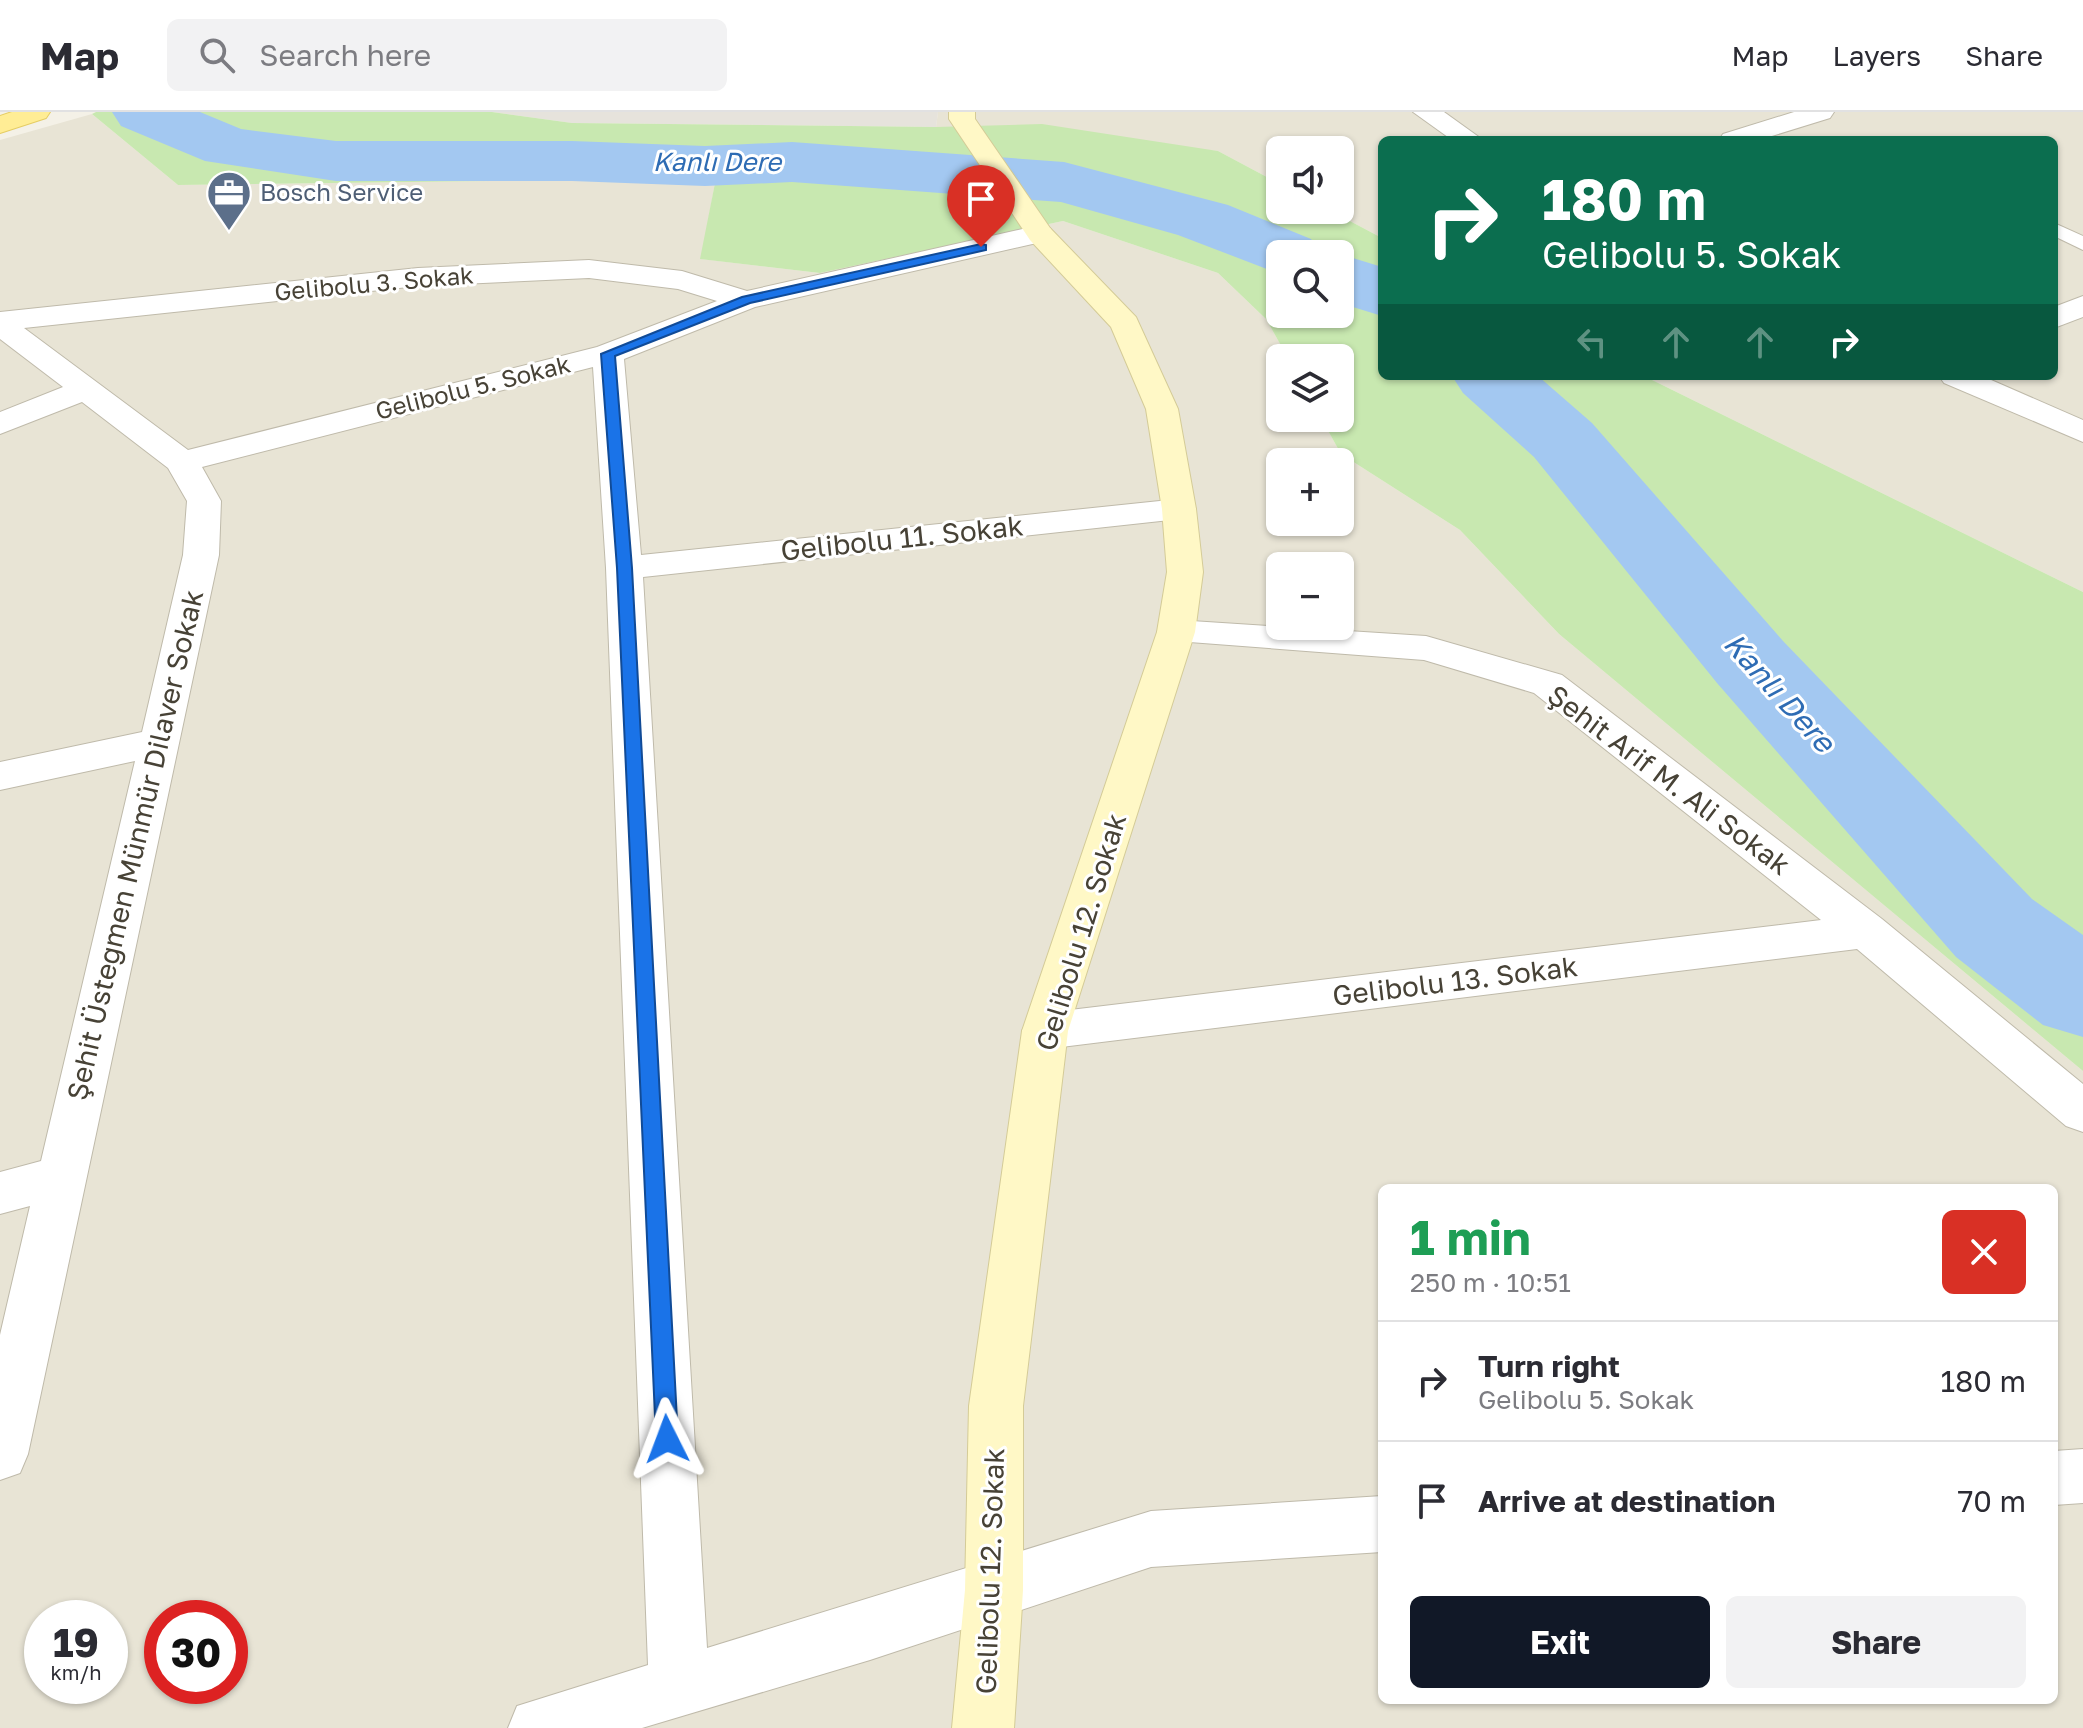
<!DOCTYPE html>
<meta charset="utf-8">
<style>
:root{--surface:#fff;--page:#f2f2f3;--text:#2b2b33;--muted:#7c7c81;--line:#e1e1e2;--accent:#111827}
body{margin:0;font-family:"Golos Text",sans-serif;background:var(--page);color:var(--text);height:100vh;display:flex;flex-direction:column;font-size:30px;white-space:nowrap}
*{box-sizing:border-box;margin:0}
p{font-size:26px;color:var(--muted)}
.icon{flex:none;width:44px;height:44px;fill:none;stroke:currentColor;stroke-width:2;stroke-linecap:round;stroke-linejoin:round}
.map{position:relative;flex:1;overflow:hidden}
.side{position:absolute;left:1378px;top:1072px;width:680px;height:520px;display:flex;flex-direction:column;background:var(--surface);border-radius:12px;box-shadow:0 2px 6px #0004}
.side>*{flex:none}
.top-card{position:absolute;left:1378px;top:24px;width:680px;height:244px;border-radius:12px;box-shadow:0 2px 6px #0004;background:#0b6e4f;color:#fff;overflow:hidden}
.buttons{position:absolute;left:1266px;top:24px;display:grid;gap:16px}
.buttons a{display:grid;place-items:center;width:88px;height:88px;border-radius:12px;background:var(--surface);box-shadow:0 2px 6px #0004;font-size:40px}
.speed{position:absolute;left:24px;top:1488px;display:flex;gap:16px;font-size:40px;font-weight:700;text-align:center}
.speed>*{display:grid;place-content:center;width:104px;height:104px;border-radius:50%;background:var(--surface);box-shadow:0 2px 6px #0004;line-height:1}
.speed small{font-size:20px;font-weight:400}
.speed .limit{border:12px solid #d22;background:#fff;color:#111}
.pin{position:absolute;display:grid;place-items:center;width:68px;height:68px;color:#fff;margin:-82px -34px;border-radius:50% 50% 50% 0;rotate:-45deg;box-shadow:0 0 8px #0007}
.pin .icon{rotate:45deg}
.me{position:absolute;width:88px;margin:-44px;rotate:357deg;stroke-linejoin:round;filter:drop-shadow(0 0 6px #0008)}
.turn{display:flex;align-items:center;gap:28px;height:168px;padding:0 32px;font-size:36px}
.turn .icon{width:104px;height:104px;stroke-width:2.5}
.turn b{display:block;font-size:56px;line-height:68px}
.lanes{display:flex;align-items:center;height:76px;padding:0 32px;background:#0003;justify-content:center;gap:40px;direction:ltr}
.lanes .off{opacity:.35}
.round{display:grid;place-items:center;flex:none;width:84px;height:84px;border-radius:12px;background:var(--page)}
.headline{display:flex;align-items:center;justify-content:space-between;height:136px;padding:0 32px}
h1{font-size:48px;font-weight:700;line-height:60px;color:#1e9e55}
.cta{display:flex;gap:16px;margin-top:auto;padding:16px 32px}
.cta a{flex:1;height:92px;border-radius:12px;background:var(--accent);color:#fff;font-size:32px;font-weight:700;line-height:92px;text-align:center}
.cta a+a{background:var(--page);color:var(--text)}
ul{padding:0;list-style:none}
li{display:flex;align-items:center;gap:24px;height:120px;padding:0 32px;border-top:2px solid var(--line)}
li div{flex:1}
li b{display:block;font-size:30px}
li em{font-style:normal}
header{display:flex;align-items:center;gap:48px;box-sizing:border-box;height:112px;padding:0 40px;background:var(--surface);border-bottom:2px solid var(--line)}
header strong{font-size:38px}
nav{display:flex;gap:44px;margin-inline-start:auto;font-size:28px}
.search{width:560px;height:72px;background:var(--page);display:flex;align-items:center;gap:20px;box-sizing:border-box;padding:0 28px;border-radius:12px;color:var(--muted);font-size:30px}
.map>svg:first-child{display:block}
.residential{fill:#e8e4d5;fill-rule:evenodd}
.industrial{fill:#e6e3dc}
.green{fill:#c8e8b0;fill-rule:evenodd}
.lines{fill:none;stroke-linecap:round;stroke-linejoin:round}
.river{fill:#a3c8f1;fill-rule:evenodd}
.lane-casing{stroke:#bfbaaa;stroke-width:2}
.street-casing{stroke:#bfbaaa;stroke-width:2}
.secondary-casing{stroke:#d4cb97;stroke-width:2}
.primary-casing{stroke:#e5cd64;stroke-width:2}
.lane{fill:#fff;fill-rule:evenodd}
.street{fill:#fff;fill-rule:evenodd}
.secondary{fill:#fff8c6;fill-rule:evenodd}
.primary{fill:#ffed95;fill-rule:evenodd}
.route{fill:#1a73e8;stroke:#114b97;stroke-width:2}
.labels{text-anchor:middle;stroke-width:6;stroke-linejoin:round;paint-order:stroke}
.far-service-label{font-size:24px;fill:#4e5e75;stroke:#fff;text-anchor:start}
.far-street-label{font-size:24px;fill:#474236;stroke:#fff}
.far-water-label{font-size:26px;font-style:italic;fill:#2e6cb4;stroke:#fff}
.street-label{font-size:28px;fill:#474236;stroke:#fff}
.water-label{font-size:30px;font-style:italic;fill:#2e6cb4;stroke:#fff}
</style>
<header>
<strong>Map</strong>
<div class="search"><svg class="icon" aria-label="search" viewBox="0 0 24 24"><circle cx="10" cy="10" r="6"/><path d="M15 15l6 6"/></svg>Search here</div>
<nav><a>Map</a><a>Layers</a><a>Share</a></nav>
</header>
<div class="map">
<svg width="2083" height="1616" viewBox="0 0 2083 1616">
<rect width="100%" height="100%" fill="#f4f1e7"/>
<g class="residential">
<path d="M 938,0 L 2083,0 L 2083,480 L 1644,264 L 2054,264 L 2054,28 L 1382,28 L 1382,126 L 1329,98 L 1340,98 L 1340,38 L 1280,38 L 1280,72 L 1218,39 L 936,15 Z"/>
<path d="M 92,2 L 178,73 L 716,66 L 701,147 L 820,161 L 1063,109 L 1218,161 L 1266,207 L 1288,246 L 1280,246 L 1280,306 L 1321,306 L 1341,342 L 1460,418 L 1559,522 L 2083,959 L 2083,1616 L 0,1616 L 0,28 ZM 1280,350 L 1340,350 L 1340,410 L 1280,410 ZM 1280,454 L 1340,454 L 1340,514 L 1280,514 ZM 1382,1076 L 2054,1076 L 2054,1588 L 1382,1588 ZM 42,1506 L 110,1506 L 110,1574 L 42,1574 ZM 162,1506 L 230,1506 L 230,1574 L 162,1574 Z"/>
</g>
<path class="industrial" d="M 492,0 L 938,0 L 936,15 L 572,11 Z"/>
<path class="green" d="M 96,0 L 492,0 L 572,11 L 936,15 L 1042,12 L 1218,39 L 1280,72 L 1280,98 L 1329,98 L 1382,126 L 1382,264 L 1644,264 L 2083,480 L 2083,959 L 1559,522 L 1460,418 L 1341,342 L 1321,306 L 1340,306 L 1340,246 L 1288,246 L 1266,207 L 1218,161 L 1063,109 L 820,161 L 700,147 L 716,66 L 178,73 L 92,2 ZM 1280,142 L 1340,142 L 1340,202 L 1280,202 Z"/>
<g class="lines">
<g class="river">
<path d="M 112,0 L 200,0 L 241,17 L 336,29 L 572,29 L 705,34 L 792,30 L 1064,50 L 1228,93 L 1311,127 L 1322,142 L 1280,142 L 1280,162 L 1178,123 L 1061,90 L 792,70 L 705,74 L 572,69 L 336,69 L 205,49 L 121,14 Z"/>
<path d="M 1340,142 L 1382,155 L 1382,204 L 1340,191 Z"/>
<path d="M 1452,264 L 1538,264 L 1592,311 L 1783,529 L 2032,787 L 2083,823 L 2083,925 L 2043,913 L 1956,845 L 1717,571 L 1534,345 L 1463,281 Z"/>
</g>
<g class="lane-casing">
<path id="lane" d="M 2054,111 L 2083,124 L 2083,138 L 2054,124 Z"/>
</g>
<g class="street-casing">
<g id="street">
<path d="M 1413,0 L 1444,0 L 1483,28 L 1452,28 Z"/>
<path d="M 1794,0 L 1834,0 L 1830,6 L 1759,28 L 1719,28 L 1723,22 Z"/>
<path d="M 1040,113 L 1050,116 L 1054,122 L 1050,128 L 755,195 L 624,247 L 641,443 L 1179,387 L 1191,390 L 1196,397 L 1191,404 L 1179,407 L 643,465 L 707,1536 L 1151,1399 L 1382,1384 L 1382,1440 L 1151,1455 L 870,1548 L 642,1616 L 508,1616 L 517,1594 L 648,1553 L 606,456 L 593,255 L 202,355 L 221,389 L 219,443 L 28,1342 L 20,1361 L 0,1368 L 0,1223 L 30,1094 L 0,1102 L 0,1060 L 41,1049 L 135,649 L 0,678 L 0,650 L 142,620 L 183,443 L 187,389 L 168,356 L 82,290 L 0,322 L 0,300 L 63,275 L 0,227 L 0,200 L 418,156 L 589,148 L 682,159 L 747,179 ZM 589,166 L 678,177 L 717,189 L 597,235 L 188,338 L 24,216 L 418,174 Z"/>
<path d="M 2083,184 L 2083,205 L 2054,216 L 2054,195 Z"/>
<path d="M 1939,264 L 1982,264 L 2083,308 L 2083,330 L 1944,271 Z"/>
<path d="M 1176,508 L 1426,524 L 1562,563 L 1882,807 L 2083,972 L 2083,1020 L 2066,1014 L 1857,837 L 1045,937 L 1029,932 L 1022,919 L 1029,906 L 1045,901 L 1821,808 L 1534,581 L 1424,548 L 1163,528 L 1157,520 L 1163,512 Z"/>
<path d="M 2083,1337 L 2083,1391 L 2054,1393 L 2054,1339 Z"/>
</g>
</g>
<g class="secondary-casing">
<path id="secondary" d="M 949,0 L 975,0 L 975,7 L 1050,116 L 1136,205 L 1178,297 L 1196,397 L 1203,460 L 1195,520 L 1068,919 L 1023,1294 L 1023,1478 L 1014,1616 L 952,1616 L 965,1478 L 969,1294 L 1022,919 L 1157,520 L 1167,460 L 1162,397 L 1146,297 L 1111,215 L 1030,128 L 949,7 Z"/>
</g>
<g class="primary-casing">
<path id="primary" d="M 12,0 L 50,0 L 46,6 L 0,21 L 0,4 Z"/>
</g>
<use href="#lane" class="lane"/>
<use href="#street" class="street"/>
<use href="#secondary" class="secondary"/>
<use href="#primary" class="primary"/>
</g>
<path class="route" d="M 981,132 L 986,133 L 986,138 L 750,191 L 615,244 L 632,456 L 678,1327 L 675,1334 L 667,1337 L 659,1334 L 656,1327 L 617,456 L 601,242 L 742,185 Z"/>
<defs>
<g id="office-pin" transform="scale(2.3)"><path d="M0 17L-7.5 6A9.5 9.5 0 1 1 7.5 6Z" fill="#5c6f8a" stroke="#fff"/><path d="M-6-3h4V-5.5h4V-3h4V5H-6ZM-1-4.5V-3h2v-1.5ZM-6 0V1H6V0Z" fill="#fff"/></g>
</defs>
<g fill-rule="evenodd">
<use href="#office-pin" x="229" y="81"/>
</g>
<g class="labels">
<g class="far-service-label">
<text x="260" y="89">Bosch Service</text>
</g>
<g class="far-street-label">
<text transform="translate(374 172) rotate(-5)" y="8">Gelibolu 3. Sokak</text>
<text transform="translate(473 276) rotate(-14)" y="8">Gelibolu 5. Sokak</text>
</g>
<g class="far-water-label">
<text x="717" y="59">Kanlı Dere</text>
</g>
<g class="street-label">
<text transform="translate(902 426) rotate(-6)" y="10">Gelibolu 11. Sokak</text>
<text transform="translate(1669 668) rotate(37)" y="10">Şehit Arif M. Ali Sokak</text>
<text transform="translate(135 733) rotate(-77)" y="10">Şehit Üsteğmen Münmür Dilaver Sokak</text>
<text transform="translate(1081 820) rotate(-73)" y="10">Gelibolu 12. Sokak</text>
<text transform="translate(1455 869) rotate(-7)" y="10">Gelibolu 13. Sokak</text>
<text transform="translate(990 1459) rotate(-88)" y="10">Gelibolu 12. Sokak</text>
</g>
<g class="water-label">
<text transform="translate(1779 581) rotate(48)" y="10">Kanlı Dere</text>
</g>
</g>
</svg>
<div class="buttons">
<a><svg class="icon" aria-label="sound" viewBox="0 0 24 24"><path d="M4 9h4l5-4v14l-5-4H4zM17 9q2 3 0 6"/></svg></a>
<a><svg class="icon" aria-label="search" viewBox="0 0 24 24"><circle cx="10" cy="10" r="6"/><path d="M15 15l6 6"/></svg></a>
<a><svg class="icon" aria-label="layers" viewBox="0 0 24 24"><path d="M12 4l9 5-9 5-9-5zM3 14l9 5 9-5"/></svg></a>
<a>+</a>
<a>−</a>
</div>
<div class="speed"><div>19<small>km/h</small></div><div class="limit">30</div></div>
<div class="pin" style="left:981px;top:135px;background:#d93025"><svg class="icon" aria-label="arrive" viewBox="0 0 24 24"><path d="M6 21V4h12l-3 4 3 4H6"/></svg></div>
<svg class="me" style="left:667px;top:1327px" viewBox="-20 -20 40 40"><path d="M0-17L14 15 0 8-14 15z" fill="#1a73e8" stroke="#fff" stroke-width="4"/></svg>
<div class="top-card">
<div class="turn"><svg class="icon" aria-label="right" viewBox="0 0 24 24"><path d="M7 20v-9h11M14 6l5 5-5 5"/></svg><div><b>180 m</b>Gelibolu 5. Sokak</div></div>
<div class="lanes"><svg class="icon off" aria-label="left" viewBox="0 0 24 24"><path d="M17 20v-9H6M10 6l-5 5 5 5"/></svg><svg class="icon off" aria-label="ahead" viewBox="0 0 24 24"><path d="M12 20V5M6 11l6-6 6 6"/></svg><svg class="icon off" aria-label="ahead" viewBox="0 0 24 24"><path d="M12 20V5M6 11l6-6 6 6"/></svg><svg class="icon" aria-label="right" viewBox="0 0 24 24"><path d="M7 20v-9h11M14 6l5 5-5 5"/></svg></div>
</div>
<section class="side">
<div class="headline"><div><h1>1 min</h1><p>250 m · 10:51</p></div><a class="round" style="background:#d93025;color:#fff"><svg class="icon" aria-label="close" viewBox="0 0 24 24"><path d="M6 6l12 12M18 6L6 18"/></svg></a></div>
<ul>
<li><svg class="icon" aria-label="right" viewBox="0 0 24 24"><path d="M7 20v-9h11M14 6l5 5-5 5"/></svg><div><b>Turn right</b><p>Gelibolu 5. Sokak</p></div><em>180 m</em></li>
<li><svg class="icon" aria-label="arrive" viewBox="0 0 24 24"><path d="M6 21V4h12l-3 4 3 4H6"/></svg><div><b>Arrive at destination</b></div><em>70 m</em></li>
</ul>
<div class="cta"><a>Exit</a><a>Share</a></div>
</section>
</div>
